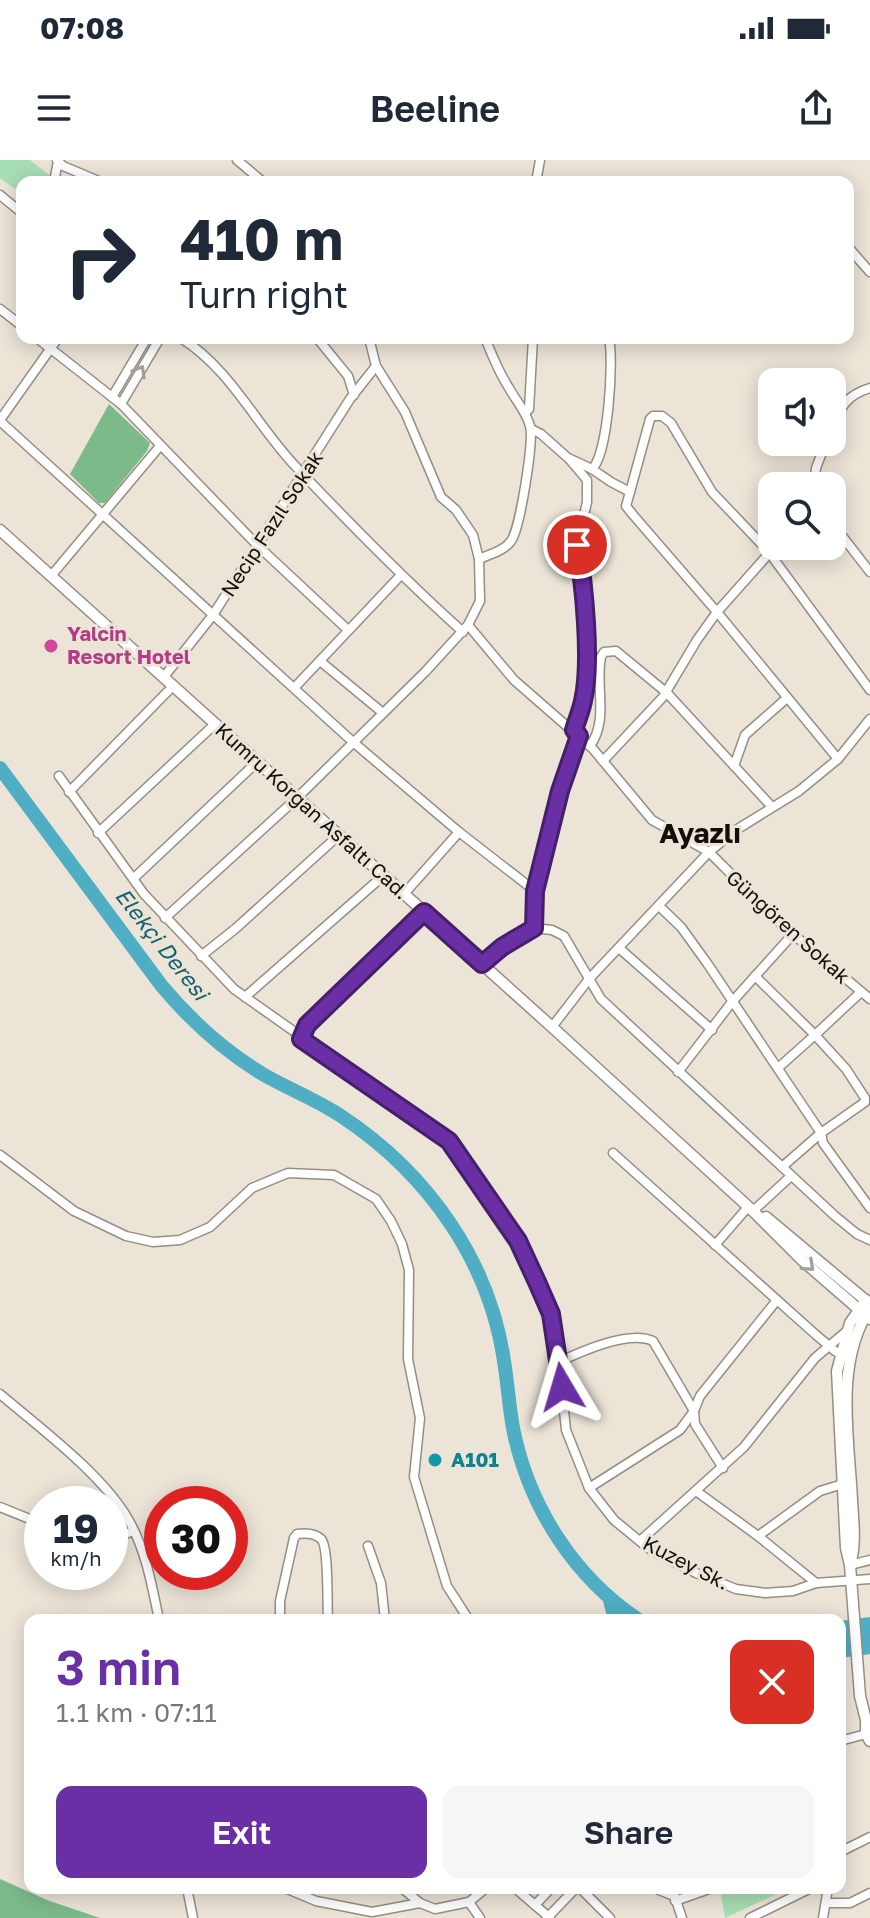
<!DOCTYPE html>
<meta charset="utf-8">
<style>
:root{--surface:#fff;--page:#f6f6f7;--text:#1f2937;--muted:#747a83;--accent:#6a2fa5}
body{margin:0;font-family:"Golos Text",sans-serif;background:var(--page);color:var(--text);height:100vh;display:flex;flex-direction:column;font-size:30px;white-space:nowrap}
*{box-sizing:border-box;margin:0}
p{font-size:26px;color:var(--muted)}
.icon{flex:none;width:44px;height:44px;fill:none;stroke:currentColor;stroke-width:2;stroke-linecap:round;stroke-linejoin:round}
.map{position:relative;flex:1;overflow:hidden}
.details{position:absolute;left:24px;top:1454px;width:822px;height:280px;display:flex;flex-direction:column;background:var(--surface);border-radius:16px;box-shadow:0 4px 20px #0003}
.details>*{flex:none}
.guide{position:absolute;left:16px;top:16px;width:838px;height:168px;border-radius:16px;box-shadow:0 4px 20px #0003;background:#fff;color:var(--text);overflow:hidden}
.tools{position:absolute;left:758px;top:208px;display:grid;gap:16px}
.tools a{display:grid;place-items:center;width:88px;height:88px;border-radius:16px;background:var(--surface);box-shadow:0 4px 20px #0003;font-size:40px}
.speed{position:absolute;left:24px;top:1326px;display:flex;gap:16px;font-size:40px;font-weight:700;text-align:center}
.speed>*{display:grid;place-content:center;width:104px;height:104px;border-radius:50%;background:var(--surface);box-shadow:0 4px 20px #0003;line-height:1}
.speed small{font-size:20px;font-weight:400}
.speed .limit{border:12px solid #d22;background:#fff;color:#111}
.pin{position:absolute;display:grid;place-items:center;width:68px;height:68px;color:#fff;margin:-34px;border:4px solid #fff;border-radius:50%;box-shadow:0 2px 8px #0007}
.me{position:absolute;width:88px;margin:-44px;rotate:353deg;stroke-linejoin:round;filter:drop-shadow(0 0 6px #0008)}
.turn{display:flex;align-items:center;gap:28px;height:168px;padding:0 32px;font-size:36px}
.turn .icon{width:104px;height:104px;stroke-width:2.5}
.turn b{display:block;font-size:56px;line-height:68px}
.round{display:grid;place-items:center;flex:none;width:84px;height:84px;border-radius:16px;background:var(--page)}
.summary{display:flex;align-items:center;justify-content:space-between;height:136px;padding:0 32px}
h1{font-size:48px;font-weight:600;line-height:60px;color:var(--accent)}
.cta{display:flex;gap:16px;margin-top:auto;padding:16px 32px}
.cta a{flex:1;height:92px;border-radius:16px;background:var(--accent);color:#fff;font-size:32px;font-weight:600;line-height:92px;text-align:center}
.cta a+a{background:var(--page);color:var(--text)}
.status{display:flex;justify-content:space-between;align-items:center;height:56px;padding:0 40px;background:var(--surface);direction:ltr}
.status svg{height:22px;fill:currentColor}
header{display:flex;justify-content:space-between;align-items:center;height:104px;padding:0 32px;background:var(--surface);font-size:36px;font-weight:600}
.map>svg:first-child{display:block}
.green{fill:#a8deb3}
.forest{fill:#7cba8a}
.water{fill:#4faec3}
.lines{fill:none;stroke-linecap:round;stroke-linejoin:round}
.river{stroke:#4faec3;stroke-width:14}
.minor-casing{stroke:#958e82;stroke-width:11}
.major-casing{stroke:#958e82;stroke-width:13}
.minor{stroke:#fff;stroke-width:8}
.major{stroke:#fff;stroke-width:10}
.oneway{stroke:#a09f9d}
.route-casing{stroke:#451f6b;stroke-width:20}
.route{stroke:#6a2fa5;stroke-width:14}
.hotel-dot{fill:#d1479c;stroke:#ece4d7;stroke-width:3}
.culture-dot{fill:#0f9aa8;stroke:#ece4d7;stroke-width:3}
.labels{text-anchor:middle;stroke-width:6;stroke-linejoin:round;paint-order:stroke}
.street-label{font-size:20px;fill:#120f0b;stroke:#ece4d7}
.hotel-label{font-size:20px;font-weight:bold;fill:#b23c85;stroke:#ece4d7;text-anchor:start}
.culture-label{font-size:20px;font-weight:bold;fill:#0d838f;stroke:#ece4d7;text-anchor:start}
.water-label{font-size:22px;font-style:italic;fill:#136170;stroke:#ece4d7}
.district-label{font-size:28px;font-weight:bold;fill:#120f0b;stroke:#ece4d7}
</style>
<div class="status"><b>07:08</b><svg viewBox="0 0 49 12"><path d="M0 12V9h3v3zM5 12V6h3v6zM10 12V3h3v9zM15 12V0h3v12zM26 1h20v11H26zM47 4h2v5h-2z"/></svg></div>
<header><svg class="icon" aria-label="menu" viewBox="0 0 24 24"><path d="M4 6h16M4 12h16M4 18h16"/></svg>Beeline<svg class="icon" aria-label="share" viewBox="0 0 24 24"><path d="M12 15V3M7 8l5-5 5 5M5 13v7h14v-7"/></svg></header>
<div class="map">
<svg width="870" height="1758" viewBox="0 0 870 1758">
<rect width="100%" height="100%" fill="#ece4d7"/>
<g class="green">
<path d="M 0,0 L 30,0 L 50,16 L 45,22 L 22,22 L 22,34 L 0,18 Z"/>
<path d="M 739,1728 L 789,1728 L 725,1758 L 721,1735 Z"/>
</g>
<g class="forest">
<path d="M 109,244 L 150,283 L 147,291 L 105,343 L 99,343 L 70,314 Z"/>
<path d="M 0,1719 L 47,1740 L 100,1758 L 0,1758 Z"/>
</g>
<g class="water">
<path d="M 601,1433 L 614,1435 L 637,1452 L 657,1460 L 613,1460 L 607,1457 Z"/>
<path d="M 870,1457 L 870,1494 L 840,1498 L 840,1461 Z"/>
</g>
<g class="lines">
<path class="river" d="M 0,608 L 161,825 C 191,861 225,892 266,916 C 291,930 317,940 341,956 C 385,985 423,1022 452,1066 C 479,1107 497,1153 504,1201 C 508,1225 509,1249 514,1273 C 530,1348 575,1418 639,1460"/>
<g class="minor-casing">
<g id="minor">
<path d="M 57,0 L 63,6 L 101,22"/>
<path d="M 237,0 L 263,22"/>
<path d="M 54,22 L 58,1"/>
<path d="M 536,22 L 540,0"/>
<path d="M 0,35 L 22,53"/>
<path d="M 848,87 L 870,112"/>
<path d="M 0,149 L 22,166"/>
<path d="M 37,178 L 121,244 L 258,386 L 348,470"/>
<path d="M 181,178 C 232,210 257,267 298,309 C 351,365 405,420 463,472"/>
<path d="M 317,178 L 348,216 L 354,235"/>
<path d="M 112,237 L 147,178"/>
<path d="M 121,244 L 160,178"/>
<path d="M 525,253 L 529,249 L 533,178"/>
<path d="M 0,260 L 58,178"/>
<path d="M 0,261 L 353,582 L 459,672 L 535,731 L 534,768"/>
<path d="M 832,267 C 841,246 847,235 870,228"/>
<path d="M 531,269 L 541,274 L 568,298 L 592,309 L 611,322 L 630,332 L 626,346 L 634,356 L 717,452 L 838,599"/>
<path d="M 570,300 L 587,320 L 587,342 L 577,385 L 583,416 L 587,508 L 584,539 L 574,570"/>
<path d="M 592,309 C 608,295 614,201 609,178"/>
<path d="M 814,326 L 816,308 L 826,282"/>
<path d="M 630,332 L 650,259 L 653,256 L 662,256 L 671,263 L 712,332 L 768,391 L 870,530"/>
<path d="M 832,363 L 870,412"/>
<path d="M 479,399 C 490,394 504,391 511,381 C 520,369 534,281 530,266 C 526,251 516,241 509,228 C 499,213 492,195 485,178"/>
<path d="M 51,416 L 160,286"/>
<path d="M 468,465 L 514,520 L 593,589 L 652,660 L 709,692 L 781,764 L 870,839"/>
<path d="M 320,501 L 383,553"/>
<path d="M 163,518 L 213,455 L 350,239 L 376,206"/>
<path d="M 295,527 L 400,416"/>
<path d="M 590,586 C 609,560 595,526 601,497 L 604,492 L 616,491 L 667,533 L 772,647"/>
<path d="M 603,601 L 663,537 L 697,480 L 717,452 L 765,398 L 772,386"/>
<path d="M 734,606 L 745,575 L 787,538"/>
<path d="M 59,616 L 144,734 L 234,829 L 449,981 L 518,1081 L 551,1154 L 559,1202 L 566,1270 L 589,1328 L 614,1360 L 648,1388 L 696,1413 L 736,1429 L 765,1433 L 793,1431 L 816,1423 L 870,1419"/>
<path d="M 69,632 L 172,527"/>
<path d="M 98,673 L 215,564"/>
<path d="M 134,718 L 257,602"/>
<path d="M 535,731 L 560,631 L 579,576"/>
<path d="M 404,734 L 459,672"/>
<path d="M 659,746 L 681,767 L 707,803 L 821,973 L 823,983 L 870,1048"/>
<path d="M 165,758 L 297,638 L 425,512 L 468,465 L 480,441 L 479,399 L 473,375 L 456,350 L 441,337 L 405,252 L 376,206 L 369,178"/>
<path d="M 619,788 L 712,870"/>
<path d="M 201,796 L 235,769 L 339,675"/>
<path d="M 482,804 L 502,787 L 534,768 L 552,770 L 564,776 L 601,839 L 835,1056 L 857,1074 L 870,1080"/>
<path d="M 755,816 L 815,875 L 861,832"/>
<path d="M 245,837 L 383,716"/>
<path d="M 552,867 L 589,819 L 709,692 L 736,670 L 799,631 L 838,599 L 870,559"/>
<path d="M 301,879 L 307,865 L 424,752"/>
<path d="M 778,908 L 815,875 L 846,909 L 865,938 L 865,942 L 821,973 L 782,1007"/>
<path d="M 678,912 L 732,842 L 793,774"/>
<path d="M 613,993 L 815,1174 L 835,1191 L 844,1195"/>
<path d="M 0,995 L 74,1051 L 126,1076 L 153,1082 L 180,1080 L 210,1067 L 252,1028 L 288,1013 L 334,1015 L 376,1039 L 391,1061 L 402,1084 L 409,1110 L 408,1199 L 420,1258 L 414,1317 L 447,1426 L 469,1460"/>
<path d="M 753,1051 L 791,1016"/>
<path d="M 715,1085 L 748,1047"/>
<path d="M 559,1202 C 582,1191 629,1170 653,1181 L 694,1251 L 695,1264 L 723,1308"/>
<path d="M 0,1234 C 40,1268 102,1314 128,1359 C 146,1390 152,1426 159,1460"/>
<path d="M 589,1328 L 680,1270 L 694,1251 L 700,1236 L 777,1140"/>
<path d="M 696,1331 L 758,1376 L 816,1423"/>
<path d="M 0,1347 L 42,1364"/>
<path d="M 758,1376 L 820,1331 L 843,1324"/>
<path d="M 110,1379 L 134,1371"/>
<path d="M 641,1380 L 744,1287 L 815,1198 L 848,1170"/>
<path d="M 368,1386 L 381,1423 L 385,1460"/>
<path d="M 850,1405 L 870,1400"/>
<path d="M 280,1460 L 280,1441 L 294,1378 L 297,1374 C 305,1373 315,1373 321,1379 C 329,1386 327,1445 328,1460"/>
<path d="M 840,1581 L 866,1574"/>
<path d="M 840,1692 L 870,1677"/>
<path d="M 187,1728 L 193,1758"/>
<path d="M 285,1728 L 316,1741 L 372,1752 L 420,1743 L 435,1749 L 469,1742 L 486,1728"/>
<path d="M 402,1728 L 420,1743"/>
<path d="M 515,1728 L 550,1758"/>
<path d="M 580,1728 L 610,1758"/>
<path d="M 654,1728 L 674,1736"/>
<path d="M 672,1728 L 682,1758"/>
<path d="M 675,1741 L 712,1728"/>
<path d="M 469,1742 L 480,1758"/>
<path d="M 826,1743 L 850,1743 L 870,1733"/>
<path d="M 535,1745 L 551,1728"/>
<path d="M 547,1758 L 576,1728"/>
<path d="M 750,1758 L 811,1728"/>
<path d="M 823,1758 L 828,1728"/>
</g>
</g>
<g class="major-casing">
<g id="major">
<path d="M 0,370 L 552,867 L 753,1051 L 803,1101 L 870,1159"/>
<path d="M 766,1057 L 870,1144"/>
<path d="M 866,1140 L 850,1163 L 837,1211 L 846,1388 L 850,1405 L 860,1536 L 866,1560 L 866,1574 L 870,1581"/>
<path d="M 851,1401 C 856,1381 853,1360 852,1340 C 849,1278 834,1203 870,1148"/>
</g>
</g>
<use href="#minor" class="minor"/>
<use href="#major" class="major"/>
</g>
<defs><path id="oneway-chevron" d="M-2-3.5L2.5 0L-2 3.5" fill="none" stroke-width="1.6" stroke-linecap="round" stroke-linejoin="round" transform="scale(2)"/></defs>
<g class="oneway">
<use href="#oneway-chevron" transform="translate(140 211) rotate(-60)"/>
<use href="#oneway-chevron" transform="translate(809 1106) rotate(43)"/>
</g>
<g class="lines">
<g class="route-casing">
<path id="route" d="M 562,1227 L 551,1154 L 537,1122 L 518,1081 L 449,981 L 301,879 L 307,865 L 424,752 L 482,804 L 502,787 L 534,768 L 535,731 L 560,631 L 579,576 L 574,570 C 577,560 581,551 583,541 C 592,503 584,423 577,385"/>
</g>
<use href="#route" class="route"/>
</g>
<circle class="hotel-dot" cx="51" cy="486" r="8"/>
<circle class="culture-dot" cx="435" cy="1300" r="8"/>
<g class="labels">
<g class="street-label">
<text transform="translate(272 364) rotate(-57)" y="7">Necip Fazıl Sokak</text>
<text transform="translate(312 651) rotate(42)" y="7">Kumru Korgan Asfaltı Cad.</text>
<text transform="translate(788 767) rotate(42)" y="7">Güngören Sokak</text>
<text transform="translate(686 1403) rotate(27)" y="7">Kuzey Sk.</text>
</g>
<g class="hotel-label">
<text x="67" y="481">Yalcin<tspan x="67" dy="23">Resort Hotel</tspan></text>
</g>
<g class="culture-label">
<text x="451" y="1307">A101</text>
</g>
<g class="water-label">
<text transform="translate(162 784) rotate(52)" y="8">Elekçi Deresi</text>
</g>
<g class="district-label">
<text x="700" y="683">Ayazlı</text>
</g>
</g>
</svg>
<div class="tools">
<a><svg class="icon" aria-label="sound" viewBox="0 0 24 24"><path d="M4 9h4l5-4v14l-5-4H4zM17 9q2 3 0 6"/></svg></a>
<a><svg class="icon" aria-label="search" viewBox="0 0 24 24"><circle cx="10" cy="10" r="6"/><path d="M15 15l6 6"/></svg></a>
</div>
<div class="speed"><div>19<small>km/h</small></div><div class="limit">30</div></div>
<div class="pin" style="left:577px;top:385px;background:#d93025"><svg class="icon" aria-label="arrive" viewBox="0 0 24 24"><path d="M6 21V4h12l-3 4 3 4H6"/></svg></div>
<svg class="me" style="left:562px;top:1227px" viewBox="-20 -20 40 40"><path d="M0-17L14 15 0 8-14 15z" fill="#6a2fa5" stroke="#fff" stroke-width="4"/></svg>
<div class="guide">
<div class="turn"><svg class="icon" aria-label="right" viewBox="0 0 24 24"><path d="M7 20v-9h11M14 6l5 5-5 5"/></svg><div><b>410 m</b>Turn right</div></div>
</div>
<section class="details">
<div class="summary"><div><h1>3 min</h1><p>1.1 km · 07:11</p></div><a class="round" style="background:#d93025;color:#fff"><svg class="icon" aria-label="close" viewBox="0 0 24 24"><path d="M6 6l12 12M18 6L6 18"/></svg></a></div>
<div class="cta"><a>Exit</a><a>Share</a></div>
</section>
</div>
